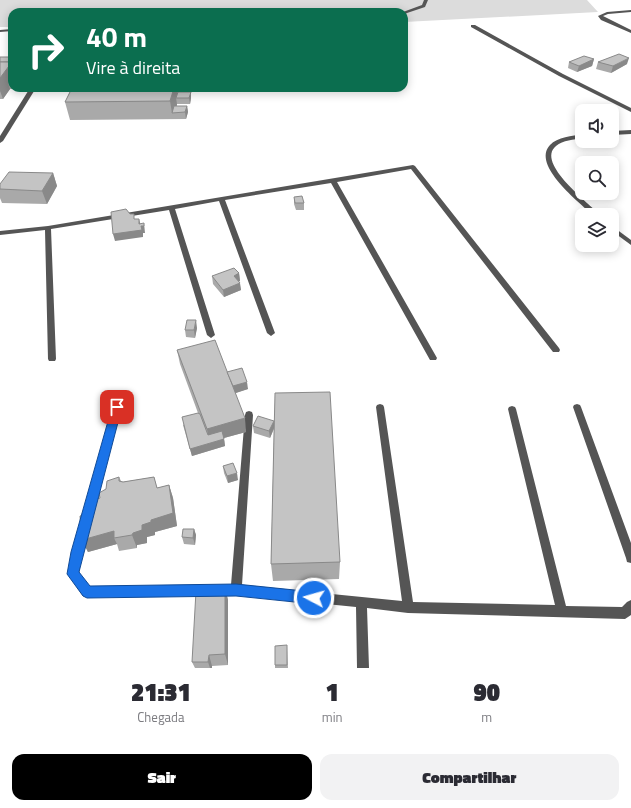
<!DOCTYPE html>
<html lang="pt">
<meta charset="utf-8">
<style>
:root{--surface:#fff;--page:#f2f2f3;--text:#2b2b33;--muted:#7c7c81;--accent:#000}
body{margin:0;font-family:"Titillium Web",sans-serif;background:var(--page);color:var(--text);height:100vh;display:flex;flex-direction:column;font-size:15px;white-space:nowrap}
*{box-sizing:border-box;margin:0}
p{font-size:13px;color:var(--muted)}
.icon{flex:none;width:22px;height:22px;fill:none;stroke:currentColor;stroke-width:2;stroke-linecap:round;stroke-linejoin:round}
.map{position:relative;height:668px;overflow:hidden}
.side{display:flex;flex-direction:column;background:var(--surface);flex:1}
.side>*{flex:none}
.guide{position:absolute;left:8px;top:8px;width:400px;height:84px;border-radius:12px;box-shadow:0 2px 10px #0003;background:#0b6e4f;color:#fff;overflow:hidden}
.tools{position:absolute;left:575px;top:104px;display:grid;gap:8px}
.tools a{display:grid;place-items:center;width:44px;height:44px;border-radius:8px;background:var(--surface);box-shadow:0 2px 10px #0003;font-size:20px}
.pin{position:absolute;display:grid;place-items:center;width:34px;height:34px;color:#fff;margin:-17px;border-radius:8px;box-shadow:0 2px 6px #0006}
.me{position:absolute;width:44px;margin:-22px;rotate:276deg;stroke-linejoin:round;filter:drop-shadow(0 0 3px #0008)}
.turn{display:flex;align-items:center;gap:14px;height:84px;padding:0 12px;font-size:18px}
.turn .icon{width:52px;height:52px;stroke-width:2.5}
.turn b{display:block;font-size:28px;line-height:34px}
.eta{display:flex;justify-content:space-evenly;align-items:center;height:68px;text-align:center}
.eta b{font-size:24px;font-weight:800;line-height:28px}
.primary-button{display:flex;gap:8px;margin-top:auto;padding:8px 12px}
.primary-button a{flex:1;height:46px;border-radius:12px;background:var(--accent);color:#fff;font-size:16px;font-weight:800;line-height:46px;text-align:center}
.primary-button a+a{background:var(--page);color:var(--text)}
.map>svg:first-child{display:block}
.green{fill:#dcdcdc}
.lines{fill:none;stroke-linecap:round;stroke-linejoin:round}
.lane{fill:#555;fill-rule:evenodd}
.street{fill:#555;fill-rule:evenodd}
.wall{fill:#a9a9a9}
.shaded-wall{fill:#898989}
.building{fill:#c4c4c4;stroke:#898989}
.route{fill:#1a73e8;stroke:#114b97}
</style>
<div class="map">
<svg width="631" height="668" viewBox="0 0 631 668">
<rect width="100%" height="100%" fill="#fff"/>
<path class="green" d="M 0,0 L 587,0 L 598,12 L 404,22 L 404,12 L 12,12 L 12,27 L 0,27 Z"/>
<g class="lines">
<g class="lane">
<path d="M 424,0 L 428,0 L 425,7 L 404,14 L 404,12 L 403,12 L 422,5 Z"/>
<path d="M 12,29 L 12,31 L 0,32 L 0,30 Z"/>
<path d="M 413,165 L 415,166 L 559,348 L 560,350 L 559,352 L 553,352 L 411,169 L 337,182 L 437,358 L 436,360 L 430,360 L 331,183 L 225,200 L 275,333 L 271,336 L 267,333 L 219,201 L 175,209 L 215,335 L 211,338 L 207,335 L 169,210 L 51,229 L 56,359 L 55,361 L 49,361 L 48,359 L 45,230 L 0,235 L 0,231 L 48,226 Z"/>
<path d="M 117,404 L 120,405 L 121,407 L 82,552 L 79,573 L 90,587 L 231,585 L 245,415 L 246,412 L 249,411 L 252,412 L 253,415 L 242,585 L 402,601 L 376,407 L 377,405 L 380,404 L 383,405 L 384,407 L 413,602 L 555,605 L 508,409 L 509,407 L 512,406 L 515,407 L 516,409 L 566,606 L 622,607 L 627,602 L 631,600 L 631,615 L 625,619 L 408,613 L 367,608 L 369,668 L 357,668 L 356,607 L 236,595 L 87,597 L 83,596 L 68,574 L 72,552 L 113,407 L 114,405 Z"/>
<path d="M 577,404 L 580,405 L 581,407 L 631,543 L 631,563 L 627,562 L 626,558 L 573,407 L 574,405 Z"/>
</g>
<g class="street">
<path d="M 631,10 L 631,12 L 608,14 L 603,16 L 631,30 L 631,33 L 601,20 L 598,16 L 607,12 Z"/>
<path d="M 471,25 L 475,25 L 563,74 L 631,108 L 631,112 L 559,76 L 471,27 Z"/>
<path d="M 30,88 L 36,88 L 3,141 L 0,143 L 0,136 Z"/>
<path d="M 631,130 L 631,134 L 612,135 L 612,131 Z"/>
<path d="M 582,134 L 582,138 C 574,140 563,140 556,146 C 535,163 590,204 600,215 L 593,215 C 580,203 531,165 550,145 C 557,137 573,136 582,134 Z"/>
<path d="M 612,226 L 631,240 L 631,245 L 612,231 Z"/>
</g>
</g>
<g class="wall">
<path d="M 0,57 L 12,57 L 12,88 L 24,88 L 24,89 L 10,89 L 3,99 L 0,99 Z"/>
<path d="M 594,59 L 592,66 L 577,72 L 568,68 L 569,62 Z"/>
<path d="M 598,62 L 627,64 L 611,73 L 596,69 Z"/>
<path d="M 72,88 L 241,88 L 177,89 L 178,92 L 191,92 L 191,98 L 190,104 L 177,104 L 177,106 L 187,106 L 188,112 L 186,119 L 70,120 L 65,102 Z"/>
<path d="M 53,173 L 57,186 L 47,204 L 2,203 L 0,198 L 0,184 Z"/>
<path d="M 294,197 L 304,203 L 304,210 L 296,210 L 294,204 Z"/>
<path d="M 239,273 L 240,281 L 239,281 L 241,290 L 224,297 L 213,284 L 212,276 Z"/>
<path d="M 197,328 L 195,338 L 186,337 L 185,330 Z"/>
<path d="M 177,350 L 227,372 L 248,389 L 235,393 L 246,432 L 224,438 L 225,446 L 192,456 L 183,425 L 198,413 L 180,364 Z"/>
<path d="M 274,421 L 340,562 L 339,579 L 273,581 L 271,564 L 274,429 L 270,438 L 254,433 L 253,426 Z"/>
<path d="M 223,466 L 238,480 L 228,483 L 224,473 Z"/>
<path d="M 119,477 L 121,481 L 123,482 L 154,477 L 157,488 L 169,485 L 173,498 L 177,526 L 155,532 L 155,535 L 147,537 L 147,543 L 137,545 L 137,548 L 119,551 L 117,544 L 88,552 L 82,540 L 100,498 L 106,489 Z"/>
<path d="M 194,529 L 196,535 L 195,545 L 184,544 L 182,537 Z"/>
<path d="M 225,588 L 228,600 L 228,665 L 212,666 L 212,668 L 195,668 L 192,662 Z"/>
<path d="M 287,645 L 288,668 L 275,668 L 275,665 Z"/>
</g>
<g class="shaded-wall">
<path d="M 629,58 L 627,64 L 611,73 L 613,66 Z"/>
<path d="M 594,59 L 592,66 L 577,72 L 579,66 Z"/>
<path d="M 12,62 L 12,83 L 8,83 L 10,89 L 3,99 L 0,91 L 0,78 Z"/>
<path d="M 174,88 L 177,88 L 178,98 L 176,98 L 177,104 L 175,113 L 172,113 L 170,101 Z"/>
<path d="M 191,92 L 191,98 L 190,104 L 189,98 Z"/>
<path d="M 187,106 L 188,112 L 186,119 L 185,112 Z"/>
<path d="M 53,173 L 57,186 L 47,204 L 42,191 Z"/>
<path d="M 139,219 L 141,226 L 144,223 L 145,233 L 143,233 L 143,237 L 115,241 L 113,234 L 139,224 Z"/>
<path d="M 239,273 L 240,281 L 234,283 L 234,276 Z"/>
<path d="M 240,283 L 241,290 L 224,297 L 223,290 Z"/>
<path d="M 196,320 L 197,328 L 195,338 L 194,330 Z"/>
<path d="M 247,382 L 248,389 L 233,394 L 232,386 Z"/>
<path d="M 245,418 L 246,432 L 209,442 L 207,429 Z"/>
<path d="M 274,421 L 274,428 L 270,438 L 269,431 Z"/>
<path d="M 224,439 L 225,446 L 192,456 L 190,449 Z"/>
<path d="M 237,473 L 238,480 L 228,483 L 227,476 Z"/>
<path d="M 169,485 L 173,498 L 177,526 L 155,532 L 155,535 L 147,537 L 147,543 L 137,545 L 137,548 L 132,535 L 133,533 L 142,525 L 151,520 Z"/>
<path d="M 194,529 L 196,535 L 195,545 L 193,538 Z"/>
<path d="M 114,531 L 114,538 L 117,544 L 88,552 L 82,540 Z"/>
<path d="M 225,588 L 228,600 L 228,665 L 225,654 Z"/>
<path d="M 209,655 L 212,666 L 212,668 L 210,668 L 208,662 Z"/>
</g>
<g class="building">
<path d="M 619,54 L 629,58 L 613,66 L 598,62 Z"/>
<path d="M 584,56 L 594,59 L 579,66 L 569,62 Z"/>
<path d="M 0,57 L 12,57 L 12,63 L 12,62 L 0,62 Z"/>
<path d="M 0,62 L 12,62 L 0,78 Z"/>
<path d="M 12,77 L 12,83 L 8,83 Z"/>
<path d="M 72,88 L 174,88 L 170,101 L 65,102 Z"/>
<path d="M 178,92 L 191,92 L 189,98 L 176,98 Z"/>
<path d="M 174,106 L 187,106 L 185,112 L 172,113 Z"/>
<path d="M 9,172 L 53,173 L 42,191 L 0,189 L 0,184 Z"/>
<path d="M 302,196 L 304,203 L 295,203 L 294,197 Z"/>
<path d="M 126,209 L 130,214 L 134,214 L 134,219 L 139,219 L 139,224 L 144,223 L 144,226 L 141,226 L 142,230 L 113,234 L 111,212 Z"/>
<path d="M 234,268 L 239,273 L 234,276 L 240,283 L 223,290 L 212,276 Z"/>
<path d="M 187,320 L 196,320 L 194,330 L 185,330 Z"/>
<path d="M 215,340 L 245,418 L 207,429 L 177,350 Z"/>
<path d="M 242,368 L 247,382 L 233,386 L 227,372 Z"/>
<path d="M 330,392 L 340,562 L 271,564 L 275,393 Z"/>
<path d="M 198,413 L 200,414 L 208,435 L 222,431 L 224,439 L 190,449 L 182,417 Z"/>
<path d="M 258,416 L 274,421 L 269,431 L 253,426 Z"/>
<path d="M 233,463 L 237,473 L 227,476 L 223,466 Z"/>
<path d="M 119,477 L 119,481 L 123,482 L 154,477 L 157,488 L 169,485 L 173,513 L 151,520 L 151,522 L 142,525 L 142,530 L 133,533 L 132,535 L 114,538 L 114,531 L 82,540 L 80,516 L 94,513 L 94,500 L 100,498 L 99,493 L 106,489 L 107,481 Z"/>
<path d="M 183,529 L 194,529 L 193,538 L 182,537 Z"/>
<path d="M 225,588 L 225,654 L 209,655 L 208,662 L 192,662 L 196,591 Z"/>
<path d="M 287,645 L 287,665 L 275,665 L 275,646 Z"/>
</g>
<path class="route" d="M 117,403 L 122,407 L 79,572 L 90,586 L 236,584 L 314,592 L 318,594 L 320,598 L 318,603 L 314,604 L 236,596 L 87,598 L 83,596 L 67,574 L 71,552 L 112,407 Z"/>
</svg>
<div class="tools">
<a><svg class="icon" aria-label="sound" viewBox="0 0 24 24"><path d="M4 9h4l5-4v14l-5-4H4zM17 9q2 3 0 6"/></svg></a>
<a><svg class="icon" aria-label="search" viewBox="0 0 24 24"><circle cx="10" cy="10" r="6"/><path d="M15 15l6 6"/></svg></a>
<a><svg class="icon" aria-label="layers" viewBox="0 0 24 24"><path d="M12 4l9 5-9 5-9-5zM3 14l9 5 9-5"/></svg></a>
</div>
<div class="pin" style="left:117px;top:407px;background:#d93025"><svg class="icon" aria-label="arrive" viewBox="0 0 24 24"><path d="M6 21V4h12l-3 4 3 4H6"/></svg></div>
<svg class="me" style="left:314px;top:598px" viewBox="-20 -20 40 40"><circle r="17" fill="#1a73e8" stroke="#fff" stroke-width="3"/><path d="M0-11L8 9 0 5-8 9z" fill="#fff"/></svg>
<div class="guide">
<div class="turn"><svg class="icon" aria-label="right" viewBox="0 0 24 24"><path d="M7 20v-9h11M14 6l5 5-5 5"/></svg><div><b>40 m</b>Vire à direita</div></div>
</div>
</div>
<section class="side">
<div class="eta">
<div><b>21:31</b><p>Chegada</p></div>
<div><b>1</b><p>min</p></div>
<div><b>90</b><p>m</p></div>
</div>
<div class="primary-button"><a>Sair</a><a>Compartilhar</a></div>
</section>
